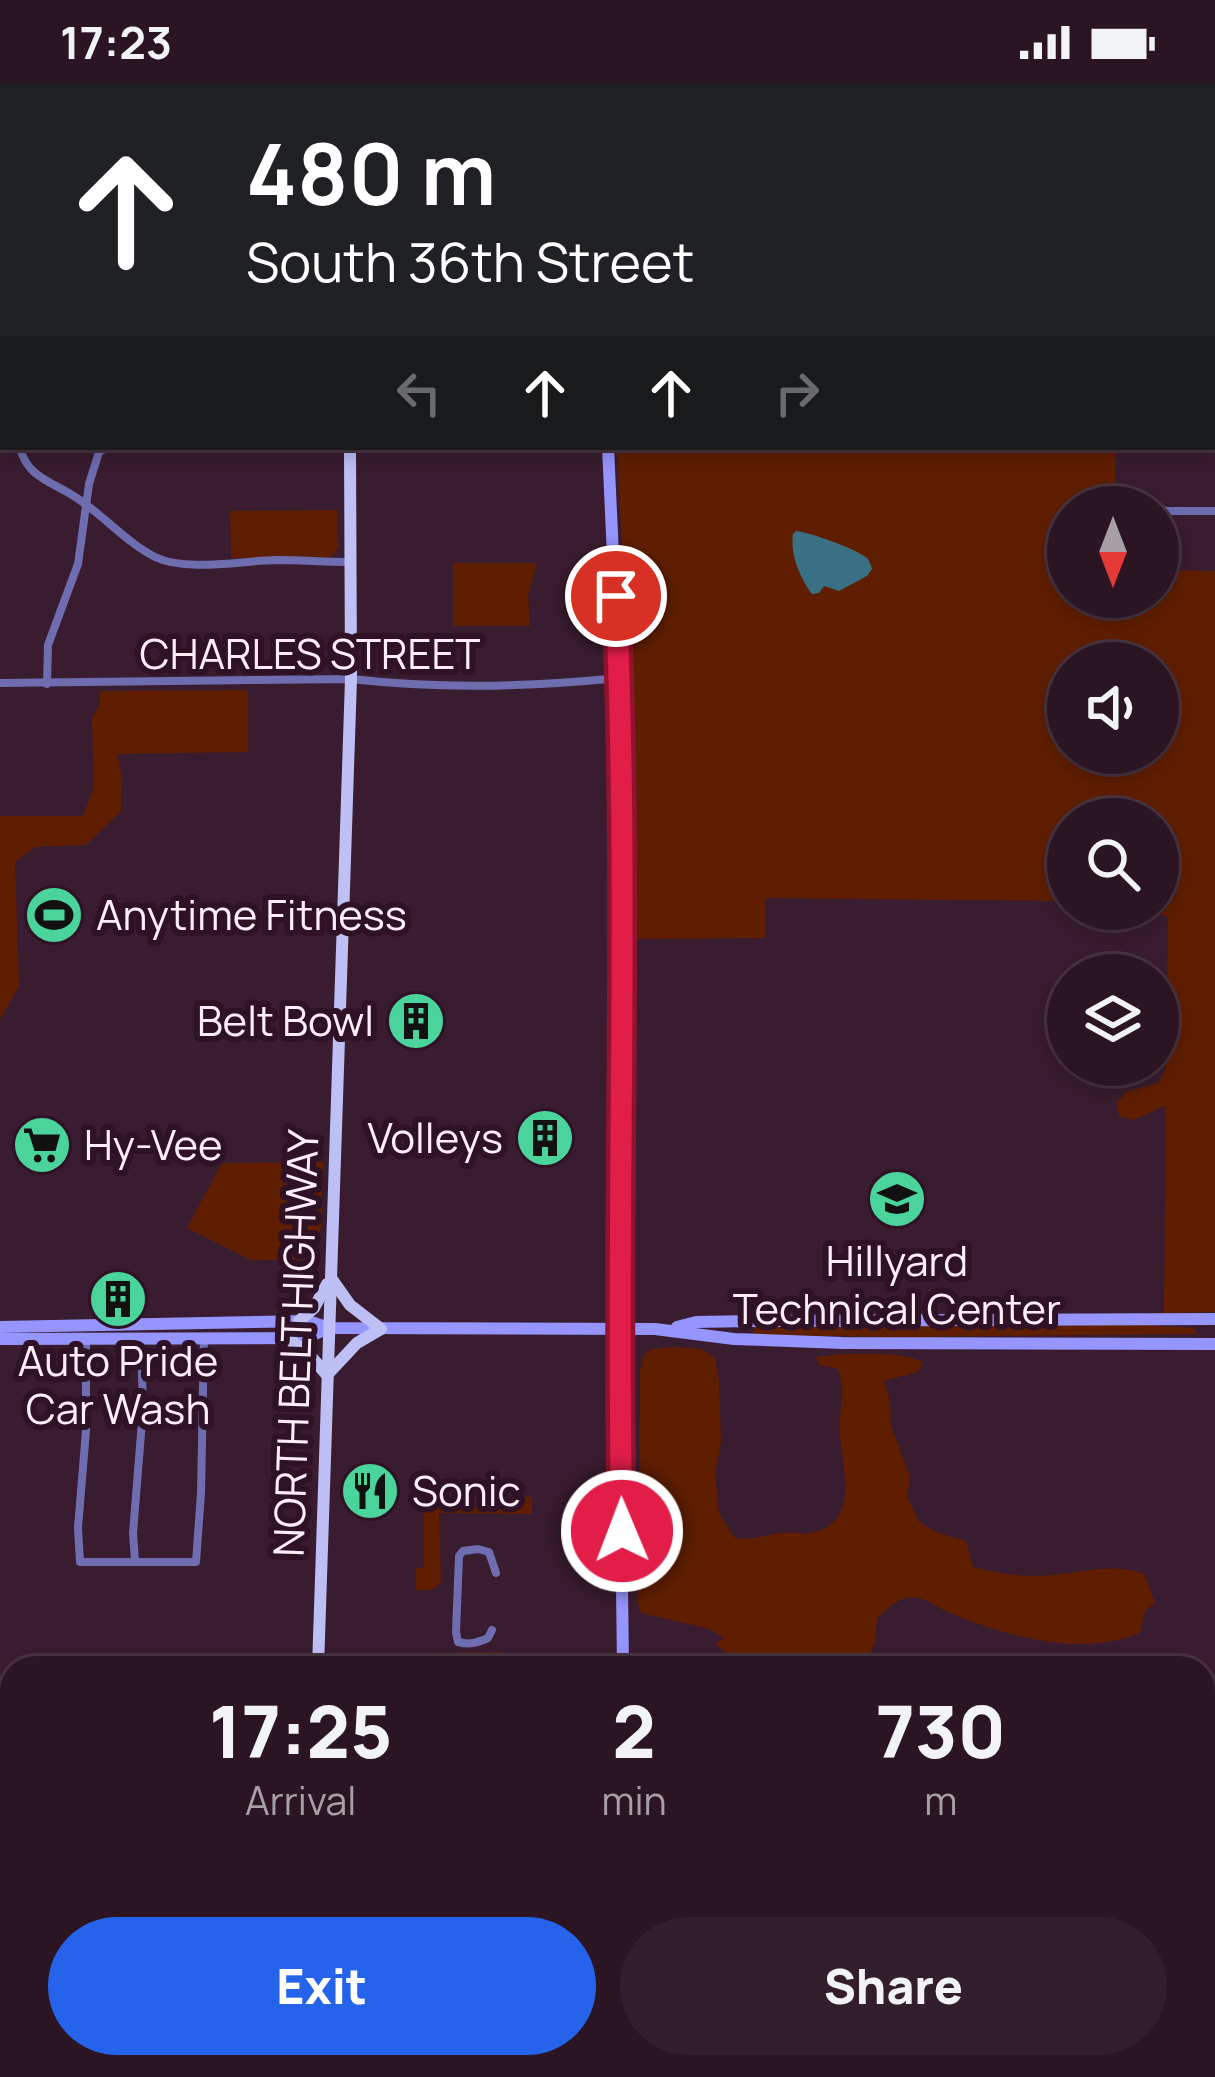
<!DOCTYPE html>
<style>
:root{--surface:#2b1523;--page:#331e2b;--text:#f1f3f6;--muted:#a69fa6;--line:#473441;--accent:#2563eb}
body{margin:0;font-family:Manrope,sans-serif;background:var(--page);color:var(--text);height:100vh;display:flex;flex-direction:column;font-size:45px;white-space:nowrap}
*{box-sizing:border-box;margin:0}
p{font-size:39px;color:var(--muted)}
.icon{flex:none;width:66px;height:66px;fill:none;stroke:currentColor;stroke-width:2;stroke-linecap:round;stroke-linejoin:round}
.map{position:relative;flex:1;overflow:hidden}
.side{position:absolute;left:0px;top:1572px;width:1215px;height:423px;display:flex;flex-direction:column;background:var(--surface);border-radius:36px 36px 0 0;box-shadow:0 6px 18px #0003,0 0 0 3px var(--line)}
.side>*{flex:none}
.banner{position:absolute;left:0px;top:0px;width:1215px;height:366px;box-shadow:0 6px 18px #0003,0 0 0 3px var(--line);background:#202124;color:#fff;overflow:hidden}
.needle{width:78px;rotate:180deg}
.controls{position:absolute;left:1047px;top:402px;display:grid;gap:24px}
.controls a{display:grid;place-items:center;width:132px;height:132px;border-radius:50%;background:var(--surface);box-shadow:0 6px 18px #0003,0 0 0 3px var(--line);font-size:60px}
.pin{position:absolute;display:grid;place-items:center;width:102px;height:102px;color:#fff;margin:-51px;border:6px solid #fff;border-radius:50%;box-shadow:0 3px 12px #0007}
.me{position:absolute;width:132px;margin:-66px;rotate:359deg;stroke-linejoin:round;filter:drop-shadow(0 0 9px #0008)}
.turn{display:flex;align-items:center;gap:42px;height:252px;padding:0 48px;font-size:54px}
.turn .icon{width:156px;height:156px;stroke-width:2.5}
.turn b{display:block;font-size:84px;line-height:102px}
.lanes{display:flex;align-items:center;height:114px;padding:0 48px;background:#0003;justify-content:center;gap:60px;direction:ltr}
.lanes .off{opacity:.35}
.eta{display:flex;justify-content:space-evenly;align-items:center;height:204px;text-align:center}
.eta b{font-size:72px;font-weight:800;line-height:84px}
.button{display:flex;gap:24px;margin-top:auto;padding:24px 48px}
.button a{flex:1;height:138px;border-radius:72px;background:var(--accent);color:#fff;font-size:48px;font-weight:800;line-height:138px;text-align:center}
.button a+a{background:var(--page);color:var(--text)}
.status{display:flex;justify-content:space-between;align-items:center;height:84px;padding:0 60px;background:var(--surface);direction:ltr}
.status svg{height:33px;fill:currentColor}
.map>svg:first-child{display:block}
.green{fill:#5f1e00;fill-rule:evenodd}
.water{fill:#397083}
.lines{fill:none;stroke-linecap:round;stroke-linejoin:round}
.minor{stroke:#6d6daf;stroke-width:8}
.tertiary{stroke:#6d6daf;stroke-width:10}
.secondary{stroke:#9694fd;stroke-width:12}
.primary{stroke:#bdbff5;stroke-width:12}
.route-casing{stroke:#92132f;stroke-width:30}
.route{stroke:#e11d48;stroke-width:21}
.labels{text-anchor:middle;stroke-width:12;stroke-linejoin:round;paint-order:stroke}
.street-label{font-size:42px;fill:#ffeef8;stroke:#2f1225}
.poi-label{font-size:42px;fill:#ffeef8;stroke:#2f1225;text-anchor:start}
</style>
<div class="status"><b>17:23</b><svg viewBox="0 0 49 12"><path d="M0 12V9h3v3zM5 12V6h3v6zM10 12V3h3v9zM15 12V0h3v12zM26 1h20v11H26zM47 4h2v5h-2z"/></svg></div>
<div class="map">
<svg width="1215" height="1993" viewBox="0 0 1215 1993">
<rect width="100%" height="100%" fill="#391c2f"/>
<g class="green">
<path d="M 668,0 L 1016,0 L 1001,3 L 668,3 Z"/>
<path d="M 617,363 L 1115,363 L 1116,423 L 1068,423 L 1068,513 L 1158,513 L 1158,486 L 1215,487 L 1215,1228 L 1164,1229 L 1166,1021 L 1134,1036 L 1119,1032 L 1117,1018 L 1126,1008 L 1158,999 L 1166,984 L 1168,833 C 1148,824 1127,827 1106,825 L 1158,825 L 1158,735 L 1068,735 L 1068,817 L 765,814 L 765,854 L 628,855 L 627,559 ZM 1068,579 L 1158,579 L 1158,669 L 1068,669 Z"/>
<path d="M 337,426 L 338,464 L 331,473 L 231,474 L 230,427 Z"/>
<path d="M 453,479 L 537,479 L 528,511 L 530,542 L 453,542 Z"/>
<path d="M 248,606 L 248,668 L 117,670 L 122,694 L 121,727 L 86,761 L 35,763 L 15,778 L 19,902 L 0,935 L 0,732 L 83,732 L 94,704 L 92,634 L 100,621 L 100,607 Z"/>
<path d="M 323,1078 L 321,1142 L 314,1176 L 251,1176 L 187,1144 L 222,1079 Z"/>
<path d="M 1156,1239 L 1157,1242 L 1194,1244 L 1197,1250 L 903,1253 L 754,1251 L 754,1242 Z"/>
<path d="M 675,1263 L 702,1265 L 715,1274 L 719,1297 L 721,1358 L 715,1390 L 719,1430 L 735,1454 C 757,1456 763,1451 782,1449 C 792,1448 802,1450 811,1449 C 860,1438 843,1388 840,1352 C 838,1330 846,1305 838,1285 L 819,1281 L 816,1273 C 840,1269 903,1267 923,1278 L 918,1288 L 884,1297 L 890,1317 L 891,1342 L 910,1393 L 907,1412 L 919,1438 L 936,1448 L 966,1457 L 973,1483 C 995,1489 1017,1492 1039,1492 C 1074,1491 1112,1477 1144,1490 L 1155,1519 L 1145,1527 L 1140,1549 C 1080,1573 1008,1553 950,1529 C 933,1522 928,1512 908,1514 C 896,1515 886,1526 877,1534 L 875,1558 L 864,1584 L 746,1584 L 715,1560 L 724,1554 L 709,1545 L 641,1529 L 638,1520 L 640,1287 L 643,1272 L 651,1265 Z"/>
<path d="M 424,1413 L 532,1413 L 532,1430 L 439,1429 L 441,1498 L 432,1506 L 416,1506 L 416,1484 L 424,1484 Z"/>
<path d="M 501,1568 L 501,1584 L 435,1584 L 437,1581 L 434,1569 Z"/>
</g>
<path class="water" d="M 796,447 C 809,448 860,466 868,475 C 870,478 871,482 872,485 L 867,492 L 839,507 L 824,502 L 819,509 L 812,510 C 800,494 790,470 793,450 Z"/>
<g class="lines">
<g class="minor">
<path d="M 238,0 L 240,3"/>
<path d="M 1212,83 L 1215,83"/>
<path d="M 1212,319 L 1215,319"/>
<path d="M 20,363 C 26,392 50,397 72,411 C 102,429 124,457 155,473 C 186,488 240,477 275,476 C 300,476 325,478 350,478"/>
<path d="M 1158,423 L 1166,427 L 1215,427"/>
<path d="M 0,599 L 351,595 C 439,605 530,603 618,594"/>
<path d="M 47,600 L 48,561 L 78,480 L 89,400 L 99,368 L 109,363"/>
<path d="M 86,1255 L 86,1347 L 78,1444 L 80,1478 L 196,1478 L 201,1409 L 204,1254"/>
<path d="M 135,1477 L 133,1449 L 143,1325 L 141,1255"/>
<path d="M 492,1546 L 488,1554 C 477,1559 470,1561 458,1558 L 456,1548 L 459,1472 L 463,1467 L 478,1465 L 489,1468 L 496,1489"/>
</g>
<g class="tertiary">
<path d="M 1212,212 L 1215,212"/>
<path d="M 0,215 L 3,215"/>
</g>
<g class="secondary">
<path d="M 601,0 L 601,3"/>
<path d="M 608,363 L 622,668 L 620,1334 L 623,1584"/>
<path d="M 0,1243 L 308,1237 L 329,1244 L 655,1245 L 734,1255 L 842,1259 L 1215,1260"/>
<path d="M 677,1243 L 696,1238 L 752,1237 L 1215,1235"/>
<path d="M 0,1255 L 305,1254 L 327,1245"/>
<path d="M 621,1993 L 621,1983"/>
</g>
<g class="primary">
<path d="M 347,0 L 347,3"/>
<path d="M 299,1237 L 314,1224 L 327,1200"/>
<path d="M 285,1253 L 307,1268 L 327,1291 L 357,1259 L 381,1245 L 350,1221 L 331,1194"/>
<path d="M 318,1584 L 351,595 L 350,363"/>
<path d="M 306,1993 L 306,1983"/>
</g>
</g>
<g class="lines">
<g class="route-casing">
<path id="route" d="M 616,512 C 630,824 615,1136 622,1447"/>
</g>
<use href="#route" class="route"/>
</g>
<defs>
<g id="stadium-disc" transform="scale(3)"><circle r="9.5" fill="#4ad49c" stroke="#2f1225"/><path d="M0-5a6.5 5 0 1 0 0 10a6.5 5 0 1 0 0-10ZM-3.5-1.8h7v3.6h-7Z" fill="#111"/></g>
<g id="building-disc" transform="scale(3)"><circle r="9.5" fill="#4ad49c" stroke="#2f1225"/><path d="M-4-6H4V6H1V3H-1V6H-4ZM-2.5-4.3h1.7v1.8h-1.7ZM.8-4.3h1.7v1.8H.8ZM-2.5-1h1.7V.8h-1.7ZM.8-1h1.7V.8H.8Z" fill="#111"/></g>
<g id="supermarket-disc" transform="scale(3)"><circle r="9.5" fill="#4ad49c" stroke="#2f1225"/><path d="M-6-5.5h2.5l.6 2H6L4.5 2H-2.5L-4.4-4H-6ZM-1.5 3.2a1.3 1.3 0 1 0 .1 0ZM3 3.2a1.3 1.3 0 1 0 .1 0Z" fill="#111"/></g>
<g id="school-disc" transform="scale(3)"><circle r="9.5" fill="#4ad49c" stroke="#2f1225"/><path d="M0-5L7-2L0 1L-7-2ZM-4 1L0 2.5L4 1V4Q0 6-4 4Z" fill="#111"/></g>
<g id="restaurant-disc" transform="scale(3)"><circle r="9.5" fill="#4ad49c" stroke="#2f1225"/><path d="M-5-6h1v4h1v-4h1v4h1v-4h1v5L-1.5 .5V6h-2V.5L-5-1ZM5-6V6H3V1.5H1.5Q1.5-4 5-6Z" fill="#111"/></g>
</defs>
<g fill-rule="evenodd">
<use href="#stadium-disc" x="54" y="831"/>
<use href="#building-disc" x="416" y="937"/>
<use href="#building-disc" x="545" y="1054"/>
<use href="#supermarket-disc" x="42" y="1061"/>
<use href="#school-disc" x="897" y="1115"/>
<use href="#building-disc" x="118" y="1215"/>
<use href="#restaurant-disc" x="370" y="1407"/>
</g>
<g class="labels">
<g class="street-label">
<text x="310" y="585">CHARLES STREET</text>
<text transform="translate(296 1259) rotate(-88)" y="15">NORTH BELT HIGHWAY</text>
</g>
<g class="poi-label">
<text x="96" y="846">Anytime Fitness</text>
<text x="374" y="952" text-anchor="end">Belt Bowl</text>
<text x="503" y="1069" text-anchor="end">Volleys</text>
<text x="84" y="1076">Hy-Vee</text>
<text x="897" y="1192" text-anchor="middle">Hillyard<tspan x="897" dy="48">Technical Center</tspan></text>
<text x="118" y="1292" text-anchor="middle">Auto Pride<tspan x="118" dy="48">Car Wash</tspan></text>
<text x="412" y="1422">Sonic</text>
</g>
</g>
</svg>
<div class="controls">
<a><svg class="needle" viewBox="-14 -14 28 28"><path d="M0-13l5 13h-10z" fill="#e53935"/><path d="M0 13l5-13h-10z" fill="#a69fa6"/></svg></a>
<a><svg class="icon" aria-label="sound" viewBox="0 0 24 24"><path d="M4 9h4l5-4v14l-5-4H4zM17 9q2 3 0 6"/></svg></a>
<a><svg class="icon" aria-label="search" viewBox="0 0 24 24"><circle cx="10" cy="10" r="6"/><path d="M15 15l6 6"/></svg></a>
<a><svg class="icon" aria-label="layers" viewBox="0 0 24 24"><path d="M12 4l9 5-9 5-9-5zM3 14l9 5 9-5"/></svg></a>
</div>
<div class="pin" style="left:616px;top:512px;background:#d93025"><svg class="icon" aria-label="arrive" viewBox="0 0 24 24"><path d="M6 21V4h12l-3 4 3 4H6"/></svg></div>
<svg class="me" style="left:622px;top:1447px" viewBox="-20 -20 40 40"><circle r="17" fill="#e11d48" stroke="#fff" stroke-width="3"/><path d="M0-11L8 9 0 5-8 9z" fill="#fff"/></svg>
<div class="banner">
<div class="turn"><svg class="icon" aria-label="ahead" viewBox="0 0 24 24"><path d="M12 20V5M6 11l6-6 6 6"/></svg><div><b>480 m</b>South 36th Street</div></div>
<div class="lanes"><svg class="icon off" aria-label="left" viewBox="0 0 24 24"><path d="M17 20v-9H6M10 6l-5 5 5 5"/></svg><svg class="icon" aria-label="ahead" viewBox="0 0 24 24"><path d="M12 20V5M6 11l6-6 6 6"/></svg><svg class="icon" aria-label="ahead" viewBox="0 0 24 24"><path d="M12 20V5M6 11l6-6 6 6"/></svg><svg class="icon off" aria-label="right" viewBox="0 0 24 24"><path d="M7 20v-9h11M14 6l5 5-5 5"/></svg></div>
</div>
<section class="side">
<div class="eta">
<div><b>17:25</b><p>Arrival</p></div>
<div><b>2</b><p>min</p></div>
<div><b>730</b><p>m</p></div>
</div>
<div class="button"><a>Exit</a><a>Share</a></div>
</section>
</div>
